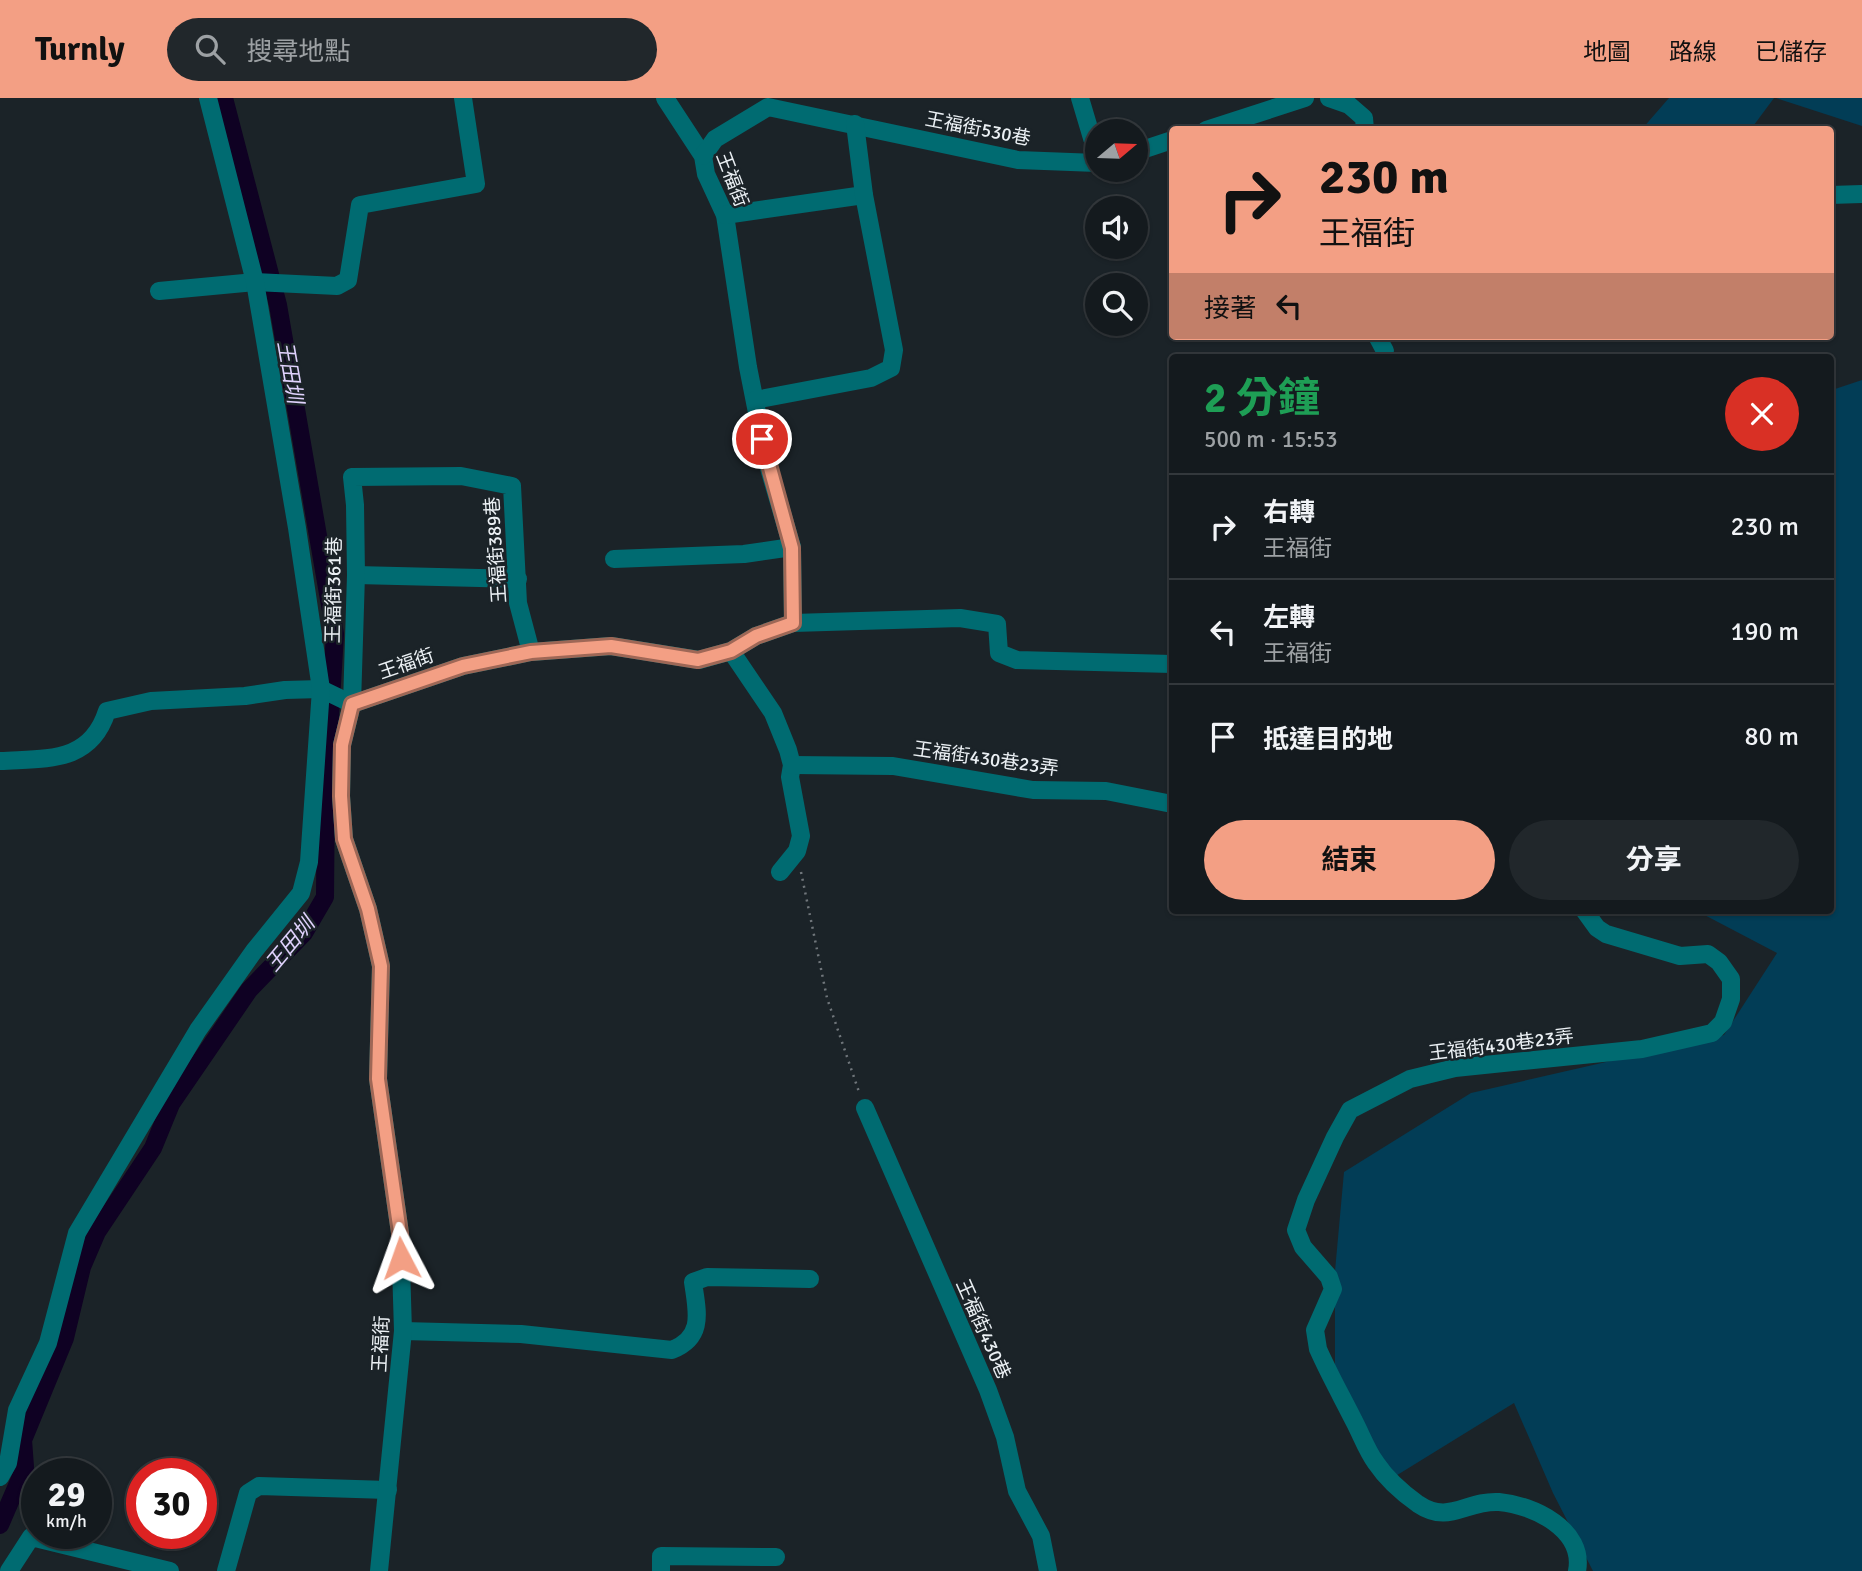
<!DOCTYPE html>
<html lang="zh-TW">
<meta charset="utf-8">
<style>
:root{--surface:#141a1e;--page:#21272b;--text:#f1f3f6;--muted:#9da1a4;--line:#33383c;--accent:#f39f84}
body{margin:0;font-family:Signika,"Noto Sans TC",sans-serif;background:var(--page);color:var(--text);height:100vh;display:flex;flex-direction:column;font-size:26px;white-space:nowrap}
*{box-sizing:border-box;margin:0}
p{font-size:23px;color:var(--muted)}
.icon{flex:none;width:38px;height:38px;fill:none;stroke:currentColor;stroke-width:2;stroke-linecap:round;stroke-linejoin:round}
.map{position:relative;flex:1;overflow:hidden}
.panel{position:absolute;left:1169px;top:256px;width:665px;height:560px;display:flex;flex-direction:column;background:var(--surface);border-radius:7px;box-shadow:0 2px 5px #0004,0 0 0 2px var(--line)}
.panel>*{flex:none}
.guide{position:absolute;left:1169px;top:28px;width:665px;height:214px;border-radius:7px;box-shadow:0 2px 5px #0004,0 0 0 2px var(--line);background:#f39f84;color:#111;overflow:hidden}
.needle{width:46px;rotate:71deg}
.controls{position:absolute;left:1085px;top:21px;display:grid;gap:14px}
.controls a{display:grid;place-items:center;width:63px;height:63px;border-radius:50%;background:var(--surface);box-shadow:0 2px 5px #0004,0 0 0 2px var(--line);font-size:35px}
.speed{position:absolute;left:21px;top:1360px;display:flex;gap:14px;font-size:35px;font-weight:700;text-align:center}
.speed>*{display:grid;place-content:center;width:91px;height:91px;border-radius:50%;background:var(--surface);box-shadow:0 2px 5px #0004,0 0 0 2px var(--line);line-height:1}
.speed small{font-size:18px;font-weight:400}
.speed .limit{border:10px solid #d22;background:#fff;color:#111}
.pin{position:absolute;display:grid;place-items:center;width:60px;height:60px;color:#fff;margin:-30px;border:4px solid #fff;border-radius:50%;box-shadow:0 2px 7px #0007}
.me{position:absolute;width:77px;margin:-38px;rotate:356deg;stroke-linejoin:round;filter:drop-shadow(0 0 5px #0008)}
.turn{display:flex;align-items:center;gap:24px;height:147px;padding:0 35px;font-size:32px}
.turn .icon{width:91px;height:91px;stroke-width:2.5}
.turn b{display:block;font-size:49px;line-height:60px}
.then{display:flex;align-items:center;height:66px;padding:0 35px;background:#0003;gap:14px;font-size:26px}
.round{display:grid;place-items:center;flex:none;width:74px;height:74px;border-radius:37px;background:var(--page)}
.headline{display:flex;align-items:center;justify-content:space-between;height:119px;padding:0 35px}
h1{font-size:42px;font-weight:700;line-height:52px;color:#1e9e55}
.primary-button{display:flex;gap:14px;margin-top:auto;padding:14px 35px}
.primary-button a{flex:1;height:80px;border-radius:42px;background:var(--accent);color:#111;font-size:28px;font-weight:700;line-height:80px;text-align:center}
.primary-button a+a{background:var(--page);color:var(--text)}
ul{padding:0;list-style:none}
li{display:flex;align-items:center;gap:21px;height:105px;padding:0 35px;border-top:2px solid var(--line)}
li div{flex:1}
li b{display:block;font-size:26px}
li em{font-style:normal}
header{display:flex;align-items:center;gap:42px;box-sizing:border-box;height:98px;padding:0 35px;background:var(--accent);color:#111}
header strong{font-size:33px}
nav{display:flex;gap:38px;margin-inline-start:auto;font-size:24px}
.search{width:490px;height:63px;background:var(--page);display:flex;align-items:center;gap:18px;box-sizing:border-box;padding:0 24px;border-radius:38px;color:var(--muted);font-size:26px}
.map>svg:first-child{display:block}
.green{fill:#023d56}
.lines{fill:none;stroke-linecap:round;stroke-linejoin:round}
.canal{stroke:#0f0123;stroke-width:18}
.path{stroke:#70767b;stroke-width:2.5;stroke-dasharray:2 5;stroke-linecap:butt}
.minor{stroke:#006b71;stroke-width:18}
.route-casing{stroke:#9e6756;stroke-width:18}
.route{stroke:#f39f84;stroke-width:12}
.labels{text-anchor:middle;stroke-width:5;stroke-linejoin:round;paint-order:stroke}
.street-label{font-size:19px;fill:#ebf0f4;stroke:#1b2328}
.water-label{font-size:21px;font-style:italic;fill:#e0d2fd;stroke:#1b2328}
</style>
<header>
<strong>Turnly</strong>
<div class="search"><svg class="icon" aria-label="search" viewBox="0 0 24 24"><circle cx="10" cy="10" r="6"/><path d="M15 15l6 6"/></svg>搜尋地點</div>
<nav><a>地圖</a><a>路線</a><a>已儲存</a></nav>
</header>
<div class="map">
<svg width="1862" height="1473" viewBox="0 0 1862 1473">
<rect width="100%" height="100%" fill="#1b2328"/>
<g class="green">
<path d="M 1669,0 L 1774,0 L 1751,31 L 1642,31 Z"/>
<path d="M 1776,0 L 1862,0 L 1862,28 Z"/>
<path d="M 1522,254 L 1598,259 L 1521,259 Z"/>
<path d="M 1862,282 L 1862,1473 L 1593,1473 L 1553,1395 L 1514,1305 L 1394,1379 L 1335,1283 L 1335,1173 L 1344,1074 L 1471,995 L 1724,937 L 1777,855 L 1695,812 L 1830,812 L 1831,291 L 1835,291 Z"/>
</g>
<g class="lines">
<path class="canal" d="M 0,1427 L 25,1369 L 23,1342 L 65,1240 L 82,1169 L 97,1134 L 153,1050 L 171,1006 L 249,892 L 304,835 L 325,799 L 326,684 L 335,536 L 278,207 L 224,0"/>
<path class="path" d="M 801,774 L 827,900 L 859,994"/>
<g class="minor">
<path d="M 665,0 L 703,58 L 706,76 L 725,117 L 748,269 L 766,360 L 792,449 L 793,525"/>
<path d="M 1080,0 L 1097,57"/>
<path d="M 1329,0 L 1349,7 L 1364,20 L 1365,32"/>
<path d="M 1206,32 L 1305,0"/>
<path d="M 1136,54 L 1172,42"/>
<path d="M 703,58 L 715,41 L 768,9 L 1018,62 L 1097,65"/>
<path d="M 1830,97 L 1862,96"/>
<path d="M 725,117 L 864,97"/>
<path d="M 159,193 L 255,184 L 337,188 L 348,182 L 360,107 L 476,86 L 463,0"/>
<path d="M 1377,238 L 1385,253"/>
<path d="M 755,302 L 871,280 L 891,270 L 894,252 L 864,97 L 855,26"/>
<path d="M 614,461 L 744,456 L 792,449"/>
<path d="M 356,477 L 518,481"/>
<path d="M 731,553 L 773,615 L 788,652 L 792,667 L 790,679 L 801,738 L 797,753 L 780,774"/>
<path d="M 352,606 L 463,568 L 531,554 L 611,548 L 699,562 L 731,553 L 756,538 L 793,525 L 960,520 L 997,526 L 999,555 L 1017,562 L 1172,566"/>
<path d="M 0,663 C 46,660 90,666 107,613 L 151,603 L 245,598 L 285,592 L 321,591 L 352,606"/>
<path d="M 792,667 L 893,668 L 1033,692 L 1106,693 L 1172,706"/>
<path d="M 865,1010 L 988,1292 L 1005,1339 L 1017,1393 L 1041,1438 L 1048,1473"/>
<path d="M 403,1233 L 521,1236 L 672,1252 C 705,1239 697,1213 693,1184 L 707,1179 L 810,1181"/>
<path d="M 0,1379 L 8,1365 L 17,1312 L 48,1245 L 77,1135 L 198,932 L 254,853 L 301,795 L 309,764 L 321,591 L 297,430 L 255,184 L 208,0"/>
<path d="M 9,1473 L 31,1439 L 170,1473"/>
<path d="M 226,1473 L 248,1395 L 259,1388 L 388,1392"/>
<path d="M 379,1473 L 403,1233 L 400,1135 L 378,981 L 381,868 L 368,811 L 344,741 L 341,698 L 342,647 L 352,606 L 356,477 L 355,407 L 352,379 L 461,378 L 512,388 L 518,505 L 531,554"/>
<path d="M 661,1473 L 661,1458 L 776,1459"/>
<path d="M 1577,1473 C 1585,1432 1534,1407 1499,1404 C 1466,1402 1449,1427 1418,1406 C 1404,1396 1386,1380 1376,1365 C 1367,1353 1361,1336 1354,1323 C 1342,1299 1329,1276 1318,1251 L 1315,1232 L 1333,1191 L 1329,1179 L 1303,1149 L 1296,1132 L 1306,1102 L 1335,1039 L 1350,1012 L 1410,981 L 1455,970 L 1642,951 L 1712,935 L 1723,924 L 1731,901 L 1731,881 L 1719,864 L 1708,856 L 1680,858 L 1606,836 L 1597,830 L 1584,812"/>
</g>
</g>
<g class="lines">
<g class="route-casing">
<path id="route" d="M 401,1160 L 400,1135 L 378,981 L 381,868 L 368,811 L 344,741 L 341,698 L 342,647 L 352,606 L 463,568 L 531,554 L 611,548 L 698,562 L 731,553 L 756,538 L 793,525 L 792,450 L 762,341"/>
</g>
<use href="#route" class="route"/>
</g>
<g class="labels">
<g class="street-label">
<text transform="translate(978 30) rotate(11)" y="7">王福街530巷</text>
<text transform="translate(733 81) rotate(69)" y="7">王福街</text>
<text transform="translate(495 452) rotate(-94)" y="7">王福街389巷</text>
<text transform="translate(333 492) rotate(-89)" y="7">王福街361巷</text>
<text transform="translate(406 565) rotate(-19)" y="7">王福街</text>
<text transform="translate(986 660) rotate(8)" y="7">王福街430巷23弄</text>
<text transform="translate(1501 946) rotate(-7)" y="7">王福街430巷23弄</text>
<text transform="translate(984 1231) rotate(66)" y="7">王福街430巷</text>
<text transform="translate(380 1246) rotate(-87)" y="7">王福街</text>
</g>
<g class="water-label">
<text transform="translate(290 274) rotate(80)" y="7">王田圳</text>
<text transform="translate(290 846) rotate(-50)" y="7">王田圳</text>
</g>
</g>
</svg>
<div class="controls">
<a><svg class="needle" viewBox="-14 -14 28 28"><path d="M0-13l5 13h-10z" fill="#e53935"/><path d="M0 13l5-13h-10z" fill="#9da1a4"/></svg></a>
<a><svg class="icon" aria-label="sound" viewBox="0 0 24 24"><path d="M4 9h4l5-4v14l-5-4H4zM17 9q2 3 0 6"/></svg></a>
<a><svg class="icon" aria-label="search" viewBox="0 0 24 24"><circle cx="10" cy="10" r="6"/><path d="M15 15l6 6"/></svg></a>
</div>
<div class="speed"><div>29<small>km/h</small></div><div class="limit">30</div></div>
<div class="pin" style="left:762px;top:341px;background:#d93025"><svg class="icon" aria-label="arrive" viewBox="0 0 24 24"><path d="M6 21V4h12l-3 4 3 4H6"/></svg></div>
<svg class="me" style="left:401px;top:1160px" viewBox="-20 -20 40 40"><path d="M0-17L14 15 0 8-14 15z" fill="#f39f84" stroke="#fff" stroke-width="4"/></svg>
<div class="guide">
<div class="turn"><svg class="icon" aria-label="right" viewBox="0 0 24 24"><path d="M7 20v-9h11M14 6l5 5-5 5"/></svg><div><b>230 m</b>王福街</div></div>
<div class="then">接著<svg class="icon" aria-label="left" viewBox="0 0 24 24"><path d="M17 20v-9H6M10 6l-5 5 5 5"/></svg></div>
</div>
<section class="panel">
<div class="headline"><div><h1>2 分鐘</h1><p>500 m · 15:53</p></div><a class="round" style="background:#d93025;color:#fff"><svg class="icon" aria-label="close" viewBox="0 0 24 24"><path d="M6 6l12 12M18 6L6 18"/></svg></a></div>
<ul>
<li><svg class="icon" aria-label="right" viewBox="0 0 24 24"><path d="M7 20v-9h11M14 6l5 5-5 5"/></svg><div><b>右轉</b><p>王福街</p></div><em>230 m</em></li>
<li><svg class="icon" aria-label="left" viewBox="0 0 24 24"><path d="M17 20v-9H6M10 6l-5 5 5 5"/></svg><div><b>左轉</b><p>王福街</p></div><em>190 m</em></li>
<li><svg class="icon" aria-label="arrive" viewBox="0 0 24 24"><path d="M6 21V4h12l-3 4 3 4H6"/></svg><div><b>抵達目的地</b></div><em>80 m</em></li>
</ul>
<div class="primary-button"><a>結束</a><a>分享</a></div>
</section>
</div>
